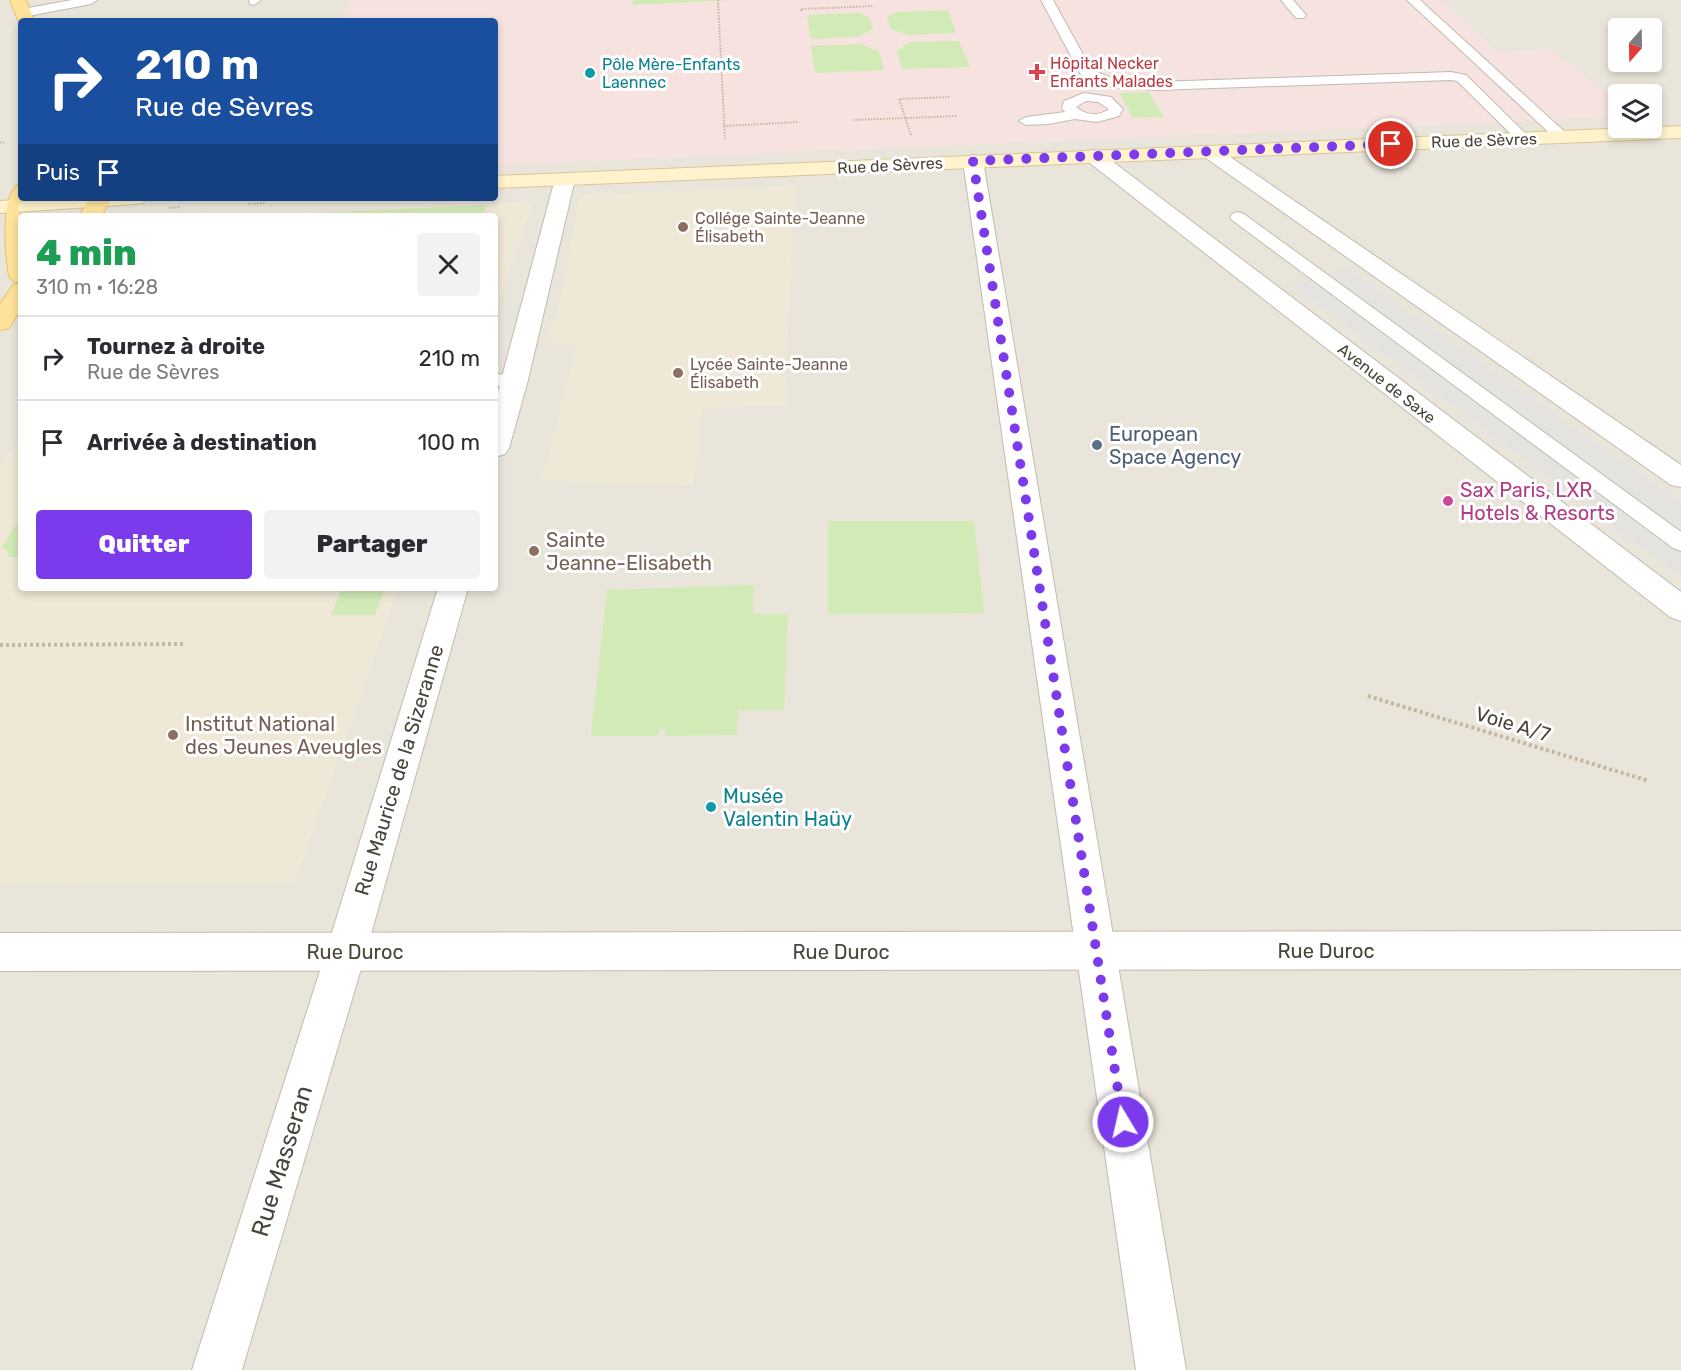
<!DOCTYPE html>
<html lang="fr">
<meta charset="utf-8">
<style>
:root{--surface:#fff;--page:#f2f2f3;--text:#2b2b33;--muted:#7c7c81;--line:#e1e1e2;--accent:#7c3aed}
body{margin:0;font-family:Rubik,sans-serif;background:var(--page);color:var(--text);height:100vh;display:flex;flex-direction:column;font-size:22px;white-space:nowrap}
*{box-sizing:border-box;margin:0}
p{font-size:20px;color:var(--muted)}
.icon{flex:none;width:33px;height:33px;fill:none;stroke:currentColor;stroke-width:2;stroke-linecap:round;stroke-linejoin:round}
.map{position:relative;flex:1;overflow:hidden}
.side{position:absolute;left:18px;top:213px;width:480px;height:378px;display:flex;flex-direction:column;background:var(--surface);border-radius:6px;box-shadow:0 3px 9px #0003}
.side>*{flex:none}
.guide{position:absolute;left:18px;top:18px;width:480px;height:183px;border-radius:6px;box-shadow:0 3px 9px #0003;background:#1a4fa0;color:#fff;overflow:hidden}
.needle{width:39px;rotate:200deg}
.buttons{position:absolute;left:1608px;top:18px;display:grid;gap:12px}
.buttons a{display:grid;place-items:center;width:54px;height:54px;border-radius:6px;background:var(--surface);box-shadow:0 3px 9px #0003;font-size:30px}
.pin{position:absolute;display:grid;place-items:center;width:51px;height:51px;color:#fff;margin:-26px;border:3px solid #fff;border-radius:50%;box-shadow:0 2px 6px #0007}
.me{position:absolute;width:66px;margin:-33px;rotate:351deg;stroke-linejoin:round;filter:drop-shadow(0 0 4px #0008)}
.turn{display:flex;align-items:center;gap:21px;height:126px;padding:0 18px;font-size:27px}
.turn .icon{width:78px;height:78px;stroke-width:2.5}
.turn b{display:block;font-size:42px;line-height:51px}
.then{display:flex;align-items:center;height:57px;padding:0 18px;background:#0003;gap:12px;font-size:22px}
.round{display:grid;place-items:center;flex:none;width:63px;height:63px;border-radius:6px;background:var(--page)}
.summary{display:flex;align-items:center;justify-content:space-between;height:102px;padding:0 18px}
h1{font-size:36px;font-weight:800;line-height:45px;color:#1e9e55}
.button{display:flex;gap:12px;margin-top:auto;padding:12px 18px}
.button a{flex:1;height:69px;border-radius:6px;background:var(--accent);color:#fff;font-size:24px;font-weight:800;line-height:69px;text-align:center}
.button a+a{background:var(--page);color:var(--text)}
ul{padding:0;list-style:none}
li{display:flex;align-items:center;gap:18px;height:84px;padding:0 18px;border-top:2px solid var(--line)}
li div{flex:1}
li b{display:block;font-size:22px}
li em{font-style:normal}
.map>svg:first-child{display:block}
.residential{fill:#eae5da;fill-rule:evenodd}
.education{fill:#efe8d6}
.medical{fill:#f6e3e0}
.green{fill:#d2eab5}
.parking{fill:#e5e3e0}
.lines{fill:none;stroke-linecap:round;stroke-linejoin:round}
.service-casing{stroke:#c2bbae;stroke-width:2}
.minor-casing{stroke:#c2bbae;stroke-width:2}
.tertiary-casing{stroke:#c2bbae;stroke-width:2}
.secondary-casing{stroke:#d6c79b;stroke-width:2}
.primary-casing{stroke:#e6c16a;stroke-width:2}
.path-far1{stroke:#c4b79f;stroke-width:2;stroke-dasharray:1.5 1.5;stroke-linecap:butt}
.path{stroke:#c4b79f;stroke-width:4;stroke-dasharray:3 3;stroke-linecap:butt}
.service{fill:#fff;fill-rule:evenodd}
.minor{fill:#fff;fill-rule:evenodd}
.tertiary{fill:#fff;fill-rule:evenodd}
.secondary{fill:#fff3cd;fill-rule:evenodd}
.primary{fill:#ffe39c;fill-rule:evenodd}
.route{stroke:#7c3aed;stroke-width:10;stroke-dasharray:0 18}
.health-dot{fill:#e0444e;stroke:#fff;stroke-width:2}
.culture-dot{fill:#0f9aa8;stroke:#fff;stroke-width:2}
.education-dot{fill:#8d6e63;stroke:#fff;stroke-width:2}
.service-dot{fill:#5c6f8a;stroke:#fff;stroke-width:2}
.hotel-dot{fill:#d1479c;stroke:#fff;stroke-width:2}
.labels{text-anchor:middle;stroke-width:6;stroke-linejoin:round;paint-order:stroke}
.far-health-label{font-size:16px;fill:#be3a42;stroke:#fff;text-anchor:start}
.far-culture-label{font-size:16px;fill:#0d838f;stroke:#fff;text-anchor:start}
.far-street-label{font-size:16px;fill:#4b4439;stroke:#fff}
.far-education-label{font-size:16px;fill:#785e54;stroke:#fff;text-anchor:start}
.service-label{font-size:20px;fill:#4e5e75;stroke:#fff;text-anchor:start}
.hotel-label{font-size:20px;fill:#b23c85;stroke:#fff;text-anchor:start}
.education-label{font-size:20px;fill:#785e54;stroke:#fff;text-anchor:start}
.street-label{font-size:20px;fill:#4b4439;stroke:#fff}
.culture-label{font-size:20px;fill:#0d838f;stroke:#fff;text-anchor:start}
.near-street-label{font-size:24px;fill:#4b4439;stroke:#fff}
</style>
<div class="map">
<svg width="1681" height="1370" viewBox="0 0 1681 1370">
<rect width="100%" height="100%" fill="#f6f3ec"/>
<path class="residential" d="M 0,0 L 1681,0 L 1681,1370 L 0,1370 ZM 21,21 L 495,21 L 495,198 L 21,198 ZM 1618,28 L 1652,28 L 1652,62 L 1618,62 ZM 1618,94 L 1652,94 L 1652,128 L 1618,128 ZM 21,216 L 495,216 L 495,588 L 21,588 Z"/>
<g class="education">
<path d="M 794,186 L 785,405 L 702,406 L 693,485 L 542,481 L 578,342 L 548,342 L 572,260 L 567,259 L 581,195 Z"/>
<path d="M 533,202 L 495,311 L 495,216 L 231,216 Z"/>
<path d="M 21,438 L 21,588 L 398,588 L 295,882 L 0,883 L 0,466 Z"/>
</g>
<path class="medical" d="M 350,0 L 1440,0 L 1497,52 L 1552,50 L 1618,103 L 1618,117 L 495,165 L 495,21 L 343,21 Z"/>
<g class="green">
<path d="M 635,0 L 732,0 L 629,5 Z"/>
<path d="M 948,10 L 956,33 L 908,35 L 891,29 L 887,17 L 896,12 Z"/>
<path d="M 858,13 L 869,17 L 873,29 L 857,37 L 811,39 L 807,15 Z"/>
<path d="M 959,41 L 970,67 L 902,69 L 897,51 L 910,42 Z"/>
<path d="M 859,44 L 879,51 L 884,70 L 815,73 L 811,46 Z"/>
<path d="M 1149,92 L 1164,117 L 1133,118 L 1119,93 Z"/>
<path d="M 487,205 L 482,216 L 241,216 Z"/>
<path d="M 21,518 L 21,557 L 8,557 L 9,554 L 4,548 L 1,548 Z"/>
<path d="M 828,521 L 974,521 L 984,613 L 828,614 Z"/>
<path d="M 754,585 L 753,614 L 788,614 L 784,710 L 738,710 L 737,735 L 665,736 L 666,729 L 660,729 L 658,736 L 591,736 L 607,590 Z"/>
<path d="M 342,588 L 385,588 L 375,615 L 331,615 Z"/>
</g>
<path class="parking" d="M 1347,268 L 1681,502 L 1681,577 L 1292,285 Z"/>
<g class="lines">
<g class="service-casing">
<g id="service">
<path d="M 72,0 L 97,0 L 91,4 L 23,17 L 17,13 L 23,9 Z"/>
<path d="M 249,0 L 261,0 L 254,5 L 250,4 Z"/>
<path d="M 1041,0 L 1053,0 L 1091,69 L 1113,79 L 1157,82 L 1451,72 L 1466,75 L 1530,138 L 1528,141 L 1518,141 L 1457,81 L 1451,80 L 1157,90 L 1111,87 L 1081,75 Z"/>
<path d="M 1281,0 L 1293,0 L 1306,15 L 1304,18 L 1296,18 Z"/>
<path d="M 1407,0 L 1420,0 L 1567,134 L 1569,137 L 1567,140 L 1557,140 Z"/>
<path d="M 1084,93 L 1111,97 L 1123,109 L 1119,116 L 1097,122 L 1075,119 L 1048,124 L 1026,125 L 1019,121 L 1026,117 L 1065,112 L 1062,108 L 1064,101 ZM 1086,101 L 1098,102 L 1109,109 C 1098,117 1086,115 1076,107 Z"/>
<path d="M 1238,212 L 1244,214 L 1681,532 L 1681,551 L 1673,548 L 1232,220 L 1230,217 L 1232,214 Z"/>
<path d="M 495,374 L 522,376 L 524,380 L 522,384 L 495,386 Z"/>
</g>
</g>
<g class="minor-casing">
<g id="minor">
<path d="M 1210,146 L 1217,148 L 1681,465 L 1681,487 L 1671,485 L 1203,156 L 1200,152 L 1203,148 Z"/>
<path d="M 1093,150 L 1100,152 L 1681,592 L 1681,621 L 1670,617 L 1086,160 L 1083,156 L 1086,152 Z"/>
<path d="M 973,155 L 980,157 L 983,161 L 1186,1370 L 1136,1370 L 963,161 L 966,157 Z"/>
<path d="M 565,173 L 572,175 L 575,179 L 528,380 L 509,448 L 505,454 L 495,457 L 495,403 L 555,179 L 558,175 Z"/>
<path d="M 438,588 L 468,588 L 366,952 L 242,1370 L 192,1370 L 326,952 Z"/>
</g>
</g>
<g class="tertiary-casing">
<path id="tertiary" d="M 1681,931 L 1681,969 L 0,971 L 0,933 Z"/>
</g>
<g class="secondary-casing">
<g id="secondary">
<path d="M 1681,126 L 1681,138 L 495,188 L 495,176 Z"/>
<path d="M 39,198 L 146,198 L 143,203 L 135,204 L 0,213 L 0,201 Z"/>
</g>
</g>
<g class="primary-casing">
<g id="primary">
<path d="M 10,0 L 26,0 L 34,21 L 21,21 L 20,25 Z"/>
<path d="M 21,183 L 21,198 L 25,198 L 18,207 L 21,222 L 21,283 L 13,281 L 9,276 C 5,251 0,192 21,183 Z"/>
<path d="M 90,198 L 112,198 L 101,216 L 79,216 Z"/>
<path d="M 21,283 L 21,309 L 9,328 L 0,330 L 0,304 L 13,285 Z"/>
</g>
</g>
<g class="path-far1">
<path d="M 718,0 L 725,140"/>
<path d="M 801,11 L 801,9 L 873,6"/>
<path d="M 853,120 L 957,116"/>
<path d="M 724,126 L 799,122"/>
<path d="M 911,135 L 899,99 L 951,97"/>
<path d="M 0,142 L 4,143"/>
<path d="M 248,204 L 266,203"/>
<path d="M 169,208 L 180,207"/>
<path d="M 200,216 L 202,213"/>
</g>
<g class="path">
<path d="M 0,645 L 185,644"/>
<path d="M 1368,696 L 1649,781"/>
</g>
<use href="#service" class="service"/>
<use href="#minor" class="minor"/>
<use href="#tertiary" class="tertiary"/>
<use href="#secondary" class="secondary"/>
<use href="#primary" class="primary"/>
</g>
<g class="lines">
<path class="route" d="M 1123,1122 L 973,161 L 1391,144"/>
</g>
<path class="health-dot" d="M1034 63h6v6h6v6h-6v6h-6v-6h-6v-6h6z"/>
<g class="culture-dot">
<circle cx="590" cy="73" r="6"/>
<circle cx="711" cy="807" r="6"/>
</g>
<g class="education-dot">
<circle cx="683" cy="227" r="6"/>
<circle cx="678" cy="373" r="6"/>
<circle cx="534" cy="551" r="6"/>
<circle cx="173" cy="735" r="6"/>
</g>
<circle class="service-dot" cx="1097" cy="445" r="6"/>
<circle class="hotel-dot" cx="1448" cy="501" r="6"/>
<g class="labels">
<g class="far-health-label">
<text x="1050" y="69">Hôpital Necker<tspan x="1050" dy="18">Enfants Malades</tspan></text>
</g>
<g class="far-culture-label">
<text x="602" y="70">Pôle Mère-Enfants<tspan x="602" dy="18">Laennec</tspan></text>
</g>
<g class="far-street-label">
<text transform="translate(1484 140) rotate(-2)" y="6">Rue de Sèvres</text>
<text transform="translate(890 165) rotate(-3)" y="6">Rue de Sèvres</text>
<text transform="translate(1387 383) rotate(38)" y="6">Avenue de Saxe</text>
</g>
<g class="far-education-label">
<text x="695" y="224">Collége Sainte-Jeanne<tspan x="695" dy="18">Élisabeth</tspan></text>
<text x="690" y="370">Lycée Sainte-Jeanne<tspan x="690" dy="18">Élisabeth</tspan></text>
</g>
<g class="service-label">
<text x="1109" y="441">European<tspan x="1109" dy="23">Space Agency</tspan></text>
</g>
<g class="hotel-label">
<text x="1460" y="497">Sax Paris, LXR<tspan x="1460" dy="23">Hotels &amp; Resorts</tspan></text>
</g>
<g class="education-label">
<text x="546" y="547">Sainte<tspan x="546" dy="23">Jeanne-Elisabeth</tspan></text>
<text x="185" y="731">Institut National<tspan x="185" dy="23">des Jeunes Aveugles</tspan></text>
</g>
<g class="street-label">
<text transform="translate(1513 724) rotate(17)" y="7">Voie A/7</text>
<text transform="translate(399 770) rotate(-73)" y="7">Rue Maurice de la Sizeranne</text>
<text x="1326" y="958">Rue Duroc</text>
<text x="355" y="959">Rue Duroc</text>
<text x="841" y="959">Rue Duroc</text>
</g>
<g class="culture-label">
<text x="723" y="803">Musée<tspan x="723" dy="23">Valentin Haüy</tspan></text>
</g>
<g class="near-street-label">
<text transform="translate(282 1161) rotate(-73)" y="8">Rue Masseran</text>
</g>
</g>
</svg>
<div class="buttons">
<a><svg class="needle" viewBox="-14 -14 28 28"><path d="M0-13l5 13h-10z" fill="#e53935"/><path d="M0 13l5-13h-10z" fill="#7c7c81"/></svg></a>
<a><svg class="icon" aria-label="layers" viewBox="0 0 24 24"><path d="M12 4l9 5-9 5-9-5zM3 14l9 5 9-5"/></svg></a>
</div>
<div class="pin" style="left:1391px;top:144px;background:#d93025"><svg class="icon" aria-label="arrive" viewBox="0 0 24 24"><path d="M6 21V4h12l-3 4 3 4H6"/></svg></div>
<svg class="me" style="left:1123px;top:1122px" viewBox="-20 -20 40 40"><circle r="17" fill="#7c3aed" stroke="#fff" stroke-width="3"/><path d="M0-11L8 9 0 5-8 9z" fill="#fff"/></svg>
<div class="guide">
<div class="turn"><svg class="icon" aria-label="right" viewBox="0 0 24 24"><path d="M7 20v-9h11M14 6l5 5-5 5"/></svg><div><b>210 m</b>Rue de Sèvres</div></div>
<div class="then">Puis<svg class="icon" aria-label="arrive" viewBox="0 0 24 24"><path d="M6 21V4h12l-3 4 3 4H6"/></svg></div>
</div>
<section class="side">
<div class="summary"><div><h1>4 min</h1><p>310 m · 16:28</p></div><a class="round"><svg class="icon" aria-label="close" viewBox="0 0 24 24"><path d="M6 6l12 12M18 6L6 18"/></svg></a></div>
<ul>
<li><svg class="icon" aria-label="right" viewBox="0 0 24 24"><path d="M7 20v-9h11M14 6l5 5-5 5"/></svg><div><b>Tournez à droite</b><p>Rue de Sèvres</p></div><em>210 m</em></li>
<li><svg class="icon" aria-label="arrive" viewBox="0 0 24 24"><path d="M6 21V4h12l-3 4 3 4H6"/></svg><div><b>Arrivée à destination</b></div><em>100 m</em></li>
</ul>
<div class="button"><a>Quitter</a><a>Partager</a></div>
</section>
</div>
